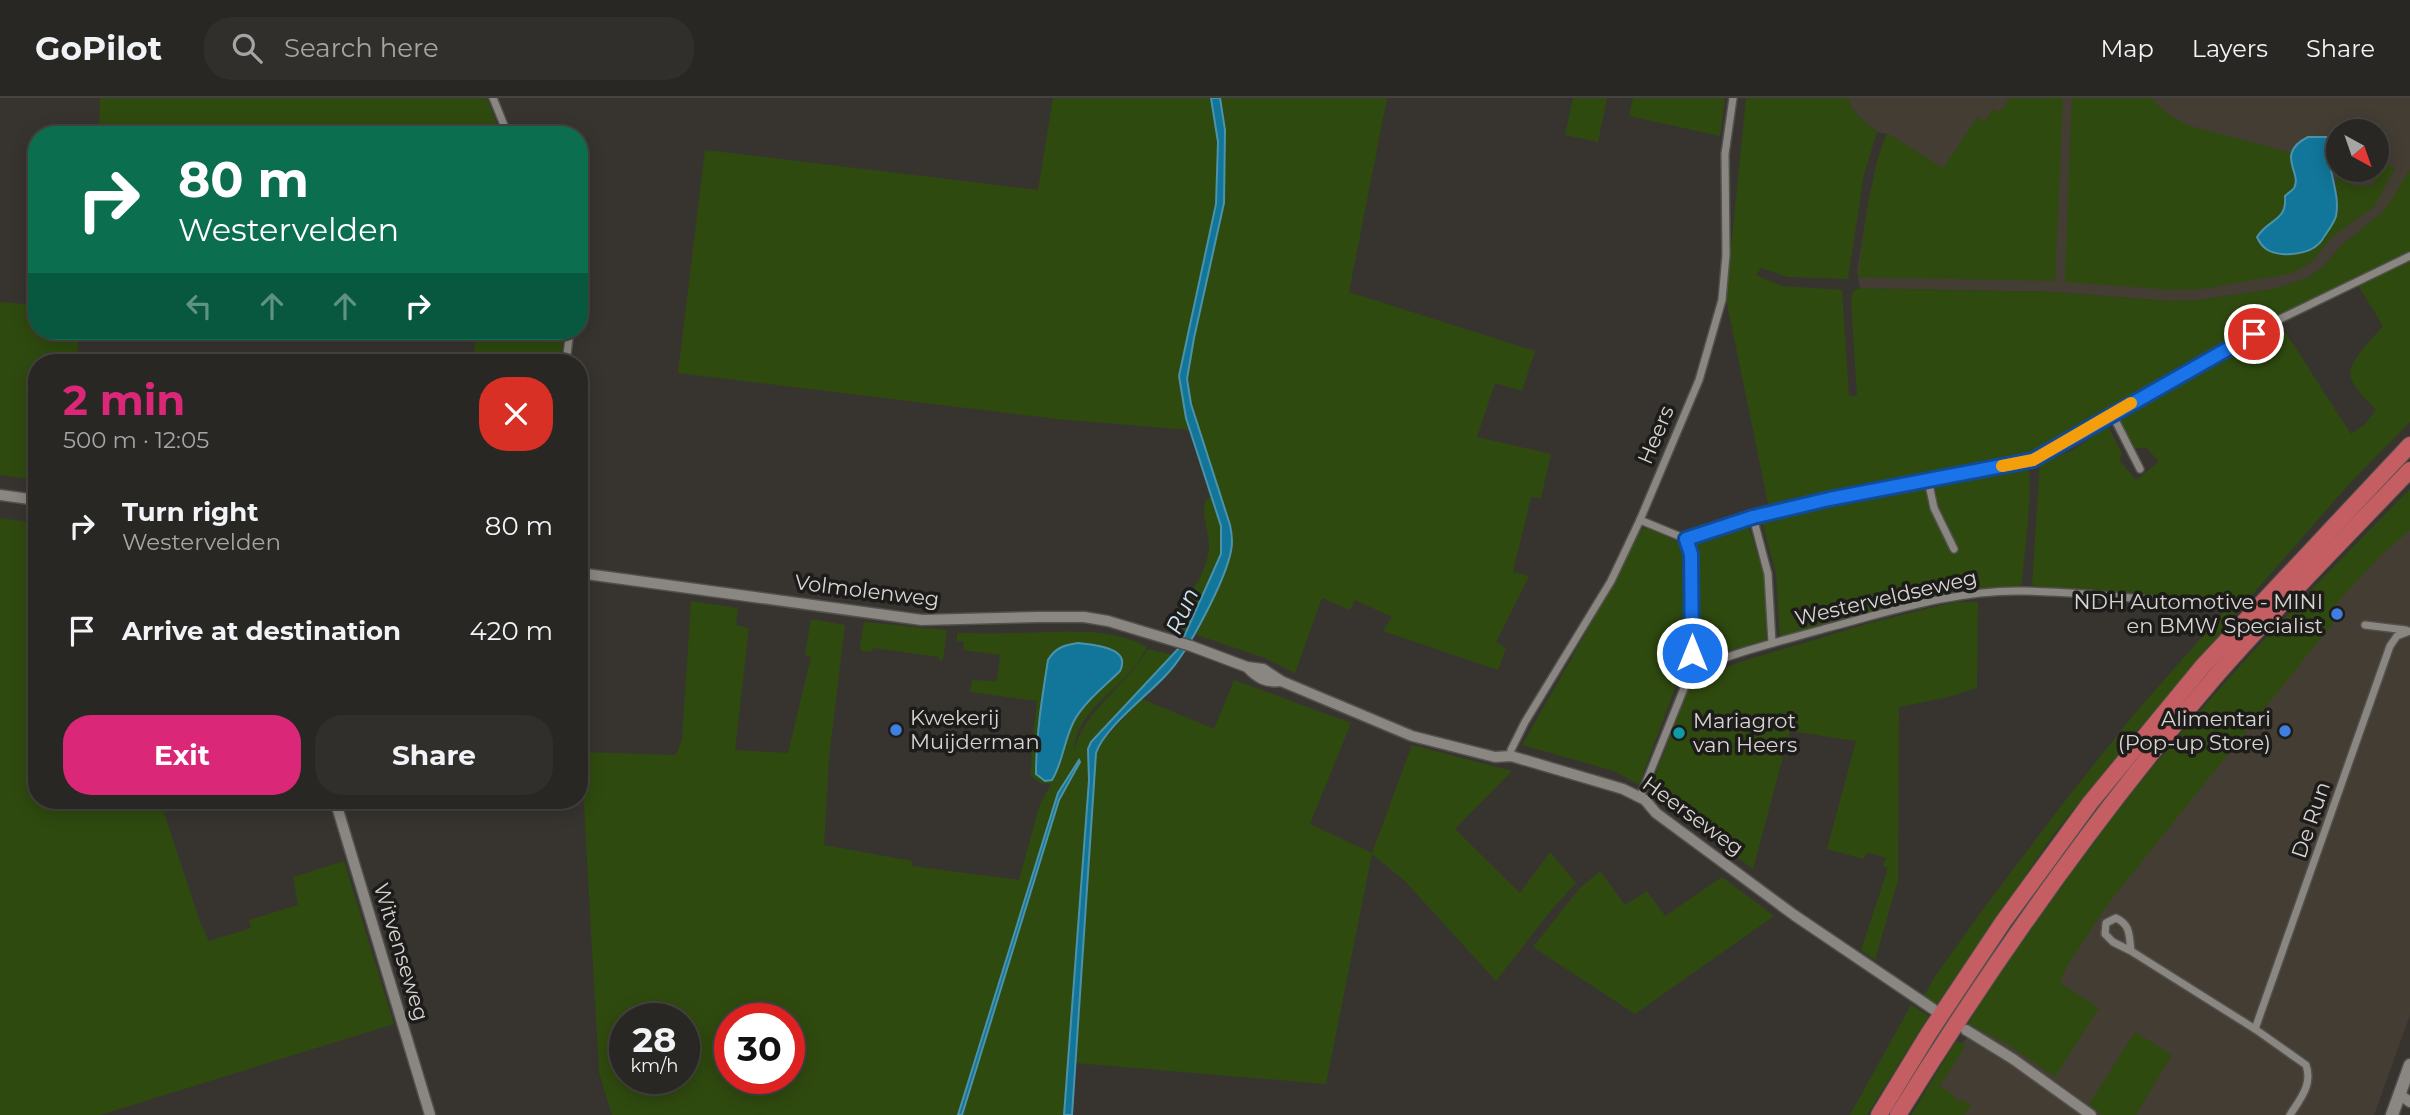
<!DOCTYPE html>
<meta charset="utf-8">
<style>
:root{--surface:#292724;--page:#312f2c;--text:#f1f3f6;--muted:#a5a5a6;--line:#454441;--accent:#db2777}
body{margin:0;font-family:Montserrat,sans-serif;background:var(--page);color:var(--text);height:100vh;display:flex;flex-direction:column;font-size:26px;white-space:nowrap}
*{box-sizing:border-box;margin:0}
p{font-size:23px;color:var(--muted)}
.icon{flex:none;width:38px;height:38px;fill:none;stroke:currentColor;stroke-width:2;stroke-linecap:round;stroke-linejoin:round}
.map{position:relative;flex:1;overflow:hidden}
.panel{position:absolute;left:28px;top:256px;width:560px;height:455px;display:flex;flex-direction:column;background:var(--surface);border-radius:28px;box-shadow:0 4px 18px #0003,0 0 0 2px var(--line)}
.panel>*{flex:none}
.banner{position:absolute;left:28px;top:28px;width:560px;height:214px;border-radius:28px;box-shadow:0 4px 18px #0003,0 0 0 2px var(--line);background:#0b6e4f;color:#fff;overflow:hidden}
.needle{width:46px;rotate:140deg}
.controls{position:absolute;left:2326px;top:21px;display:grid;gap:14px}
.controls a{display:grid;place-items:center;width:63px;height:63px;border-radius:50%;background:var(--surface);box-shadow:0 4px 18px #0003,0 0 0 2px var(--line);font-size:35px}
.speed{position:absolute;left:609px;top:905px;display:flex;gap:14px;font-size:35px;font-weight:700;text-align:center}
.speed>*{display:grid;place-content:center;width:91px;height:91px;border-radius:50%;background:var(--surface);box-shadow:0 4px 18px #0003,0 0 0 2px var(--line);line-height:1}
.speed small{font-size:18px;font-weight:400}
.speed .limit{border:10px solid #d22;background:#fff;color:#111}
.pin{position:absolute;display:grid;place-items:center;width:60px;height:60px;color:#fff;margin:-30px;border:4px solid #fff;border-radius:50%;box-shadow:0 2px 7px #0007}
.me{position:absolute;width:77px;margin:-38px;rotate:0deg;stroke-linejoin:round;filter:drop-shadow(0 0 5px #0008)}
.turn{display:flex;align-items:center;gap:24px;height:147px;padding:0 35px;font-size:32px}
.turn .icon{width:91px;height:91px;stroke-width:2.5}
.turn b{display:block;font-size:49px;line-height:60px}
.lanes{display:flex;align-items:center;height:66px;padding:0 35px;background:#0003;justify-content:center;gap:35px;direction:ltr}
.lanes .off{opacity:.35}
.round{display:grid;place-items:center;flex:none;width:74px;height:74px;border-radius:28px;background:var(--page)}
.head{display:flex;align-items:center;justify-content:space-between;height:119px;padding:0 35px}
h1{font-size:42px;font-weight:700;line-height:52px;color:var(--accent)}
.cta{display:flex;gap:14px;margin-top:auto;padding:14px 35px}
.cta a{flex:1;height:80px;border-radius:28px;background:var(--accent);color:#fff;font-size:28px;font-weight:700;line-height:80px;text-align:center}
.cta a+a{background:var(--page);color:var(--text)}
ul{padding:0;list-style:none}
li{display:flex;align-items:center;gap:21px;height:105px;padding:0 35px}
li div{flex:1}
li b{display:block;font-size:26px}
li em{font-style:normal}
header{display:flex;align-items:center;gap:42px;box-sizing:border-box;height:98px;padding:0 35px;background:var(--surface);border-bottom:2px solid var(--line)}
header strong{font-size:33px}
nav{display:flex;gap:38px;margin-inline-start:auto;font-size:24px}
.search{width:490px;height:63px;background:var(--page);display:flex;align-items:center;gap:18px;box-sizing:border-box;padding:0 24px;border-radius:28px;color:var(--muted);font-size:26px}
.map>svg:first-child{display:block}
.built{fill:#443d33;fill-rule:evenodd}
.green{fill:#2f4a0f;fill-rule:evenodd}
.water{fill:#11769a;stroke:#4c92ab;stroke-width:2}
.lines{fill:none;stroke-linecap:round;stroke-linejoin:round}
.minor-casing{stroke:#52504c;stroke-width:10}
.tertiary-casing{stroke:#52504c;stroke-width:13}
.secondary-casing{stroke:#52504c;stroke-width:15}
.motorway-casing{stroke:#52504c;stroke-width:18}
.minor{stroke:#8a8681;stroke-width:7}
.tertiary{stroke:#8a8681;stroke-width:10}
.secondary{stroke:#8a8681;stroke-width:12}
.motorway{stroke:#c45e63;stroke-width:16}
.route-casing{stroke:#114b97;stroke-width:18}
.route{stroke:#1a73e8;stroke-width:12}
.slow{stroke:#f59e0b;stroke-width:12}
.shop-dot{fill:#3f7fe0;stroke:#1d1c1a;stroke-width:2.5}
.culture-dot{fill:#0f9aa8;stroke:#1d1c1a;stroke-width:2.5}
.labels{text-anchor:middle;stroke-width:7;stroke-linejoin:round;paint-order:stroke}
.street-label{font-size:21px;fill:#d7d5d2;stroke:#1d1c1a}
.poi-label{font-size:21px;fill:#d7d5d2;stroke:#1d1c1a;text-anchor:end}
.water-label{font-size:23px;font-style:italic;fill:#cce4f0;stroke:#1d1c1a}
</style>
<header>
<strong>GoPilot</strong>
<div class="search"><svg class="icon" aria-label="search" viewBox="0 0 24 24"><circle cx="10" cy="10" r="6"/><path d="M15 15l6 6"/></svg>Search here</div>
<nav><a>Map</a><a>Layers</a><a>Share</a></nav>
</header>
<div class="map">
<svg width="2410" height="1017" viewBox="0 0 2410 1017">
<rect width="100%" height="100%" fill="#373430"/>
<g class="built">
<path d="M 1848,0 L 2410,0 L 2410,75 L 2385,112 L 2342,147 L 2322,170 L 2307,180 L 2274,191 L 2199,202 L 2168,203 L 2052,194 L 1860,190 L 1857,174 L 1869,101 L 1878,60 L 1887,36 L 1877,34 L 1858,18 L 1851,8 ZM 2338,33 L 2376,33 L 2376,72 L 2338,72 Z"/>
<path d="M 2410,427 L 2410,917 L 2374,1017 L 1917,1017 L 1958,950 L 2329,510 Z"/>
</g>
<g class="green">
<path d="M 100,0 L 487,0 L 501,37 L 99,37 Z"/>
<path d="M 1053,0 L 1211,0 L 1218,44 L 1216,106 L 1179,278 L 1183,308 L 1190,332 L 1057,321 L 678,275 L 705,52 L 1038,92 Z"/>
<path d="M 1220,0 L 1387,0 L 1349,194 L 1535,253 L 1522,293 L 1495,285 L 1477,339 L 1551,356 L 1541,400 L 1531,399 L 1513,474 L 1529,478 L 1496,544 L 1506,550 L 1498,572 L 1383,533 L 1392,519 L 1355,502 L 1350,512 L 1322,500 L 1295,575 L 1265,560 L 1194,536 C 1211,502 1237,466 1230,427 L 1191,306 L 1187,281 L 1194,240 L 1224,105 L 1225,32 Z"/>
<path d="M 1573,0 L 1607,0 L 1598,44 L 1565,37 Z"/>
<path d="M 1633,0 L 1725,0 L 1720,38 L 1629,18 Z"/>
<path d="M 1746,0 L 1848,0 C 1853,16 1865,24 1877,34 L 1864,76 L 1848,181 L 1788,179 L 1761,170 L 1756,177 L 1782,188 L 1842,192 L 1849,298 L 1857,298 L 1851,201 L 1853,193 L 1860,190 L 2052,194 L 2168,203 L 2199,202 L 2274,191 L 2307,180 L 2322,170 L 2342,147 L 2385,112 L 2410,71 L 2410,153 L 2207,255 L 2058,343 L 2033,353 L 1769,410 L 1726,201 Z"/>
<path d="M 2010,0 L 2063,0 L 2055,183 L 1858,179 L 1869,101 L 1878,60 L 1887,35 L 1943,70 L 1978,19 L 1984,24 L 1993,11 L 2000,14 Z"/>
<path d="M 2072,0 L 2152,0 C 2163,13 2174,21 2190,28 L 2293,55 L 2294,90 L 2285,98 C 2286,119 2277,120 2262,130 L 2318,147 L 2336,119 L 2335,94 L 2338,57 L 2338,72 L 2350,72 L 2353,88 L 2373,88 L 2381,68 L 2396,68 L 2374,109 L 2334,137 L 2310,165 L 2292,175 L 2202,191 L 2173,192 L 2067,184 L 2065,183 L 2065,177 Z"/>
<path d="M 2410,163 L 2410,324 L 2349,386 L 2232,520 L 2233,521 L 2137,633 L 2054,736 L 1937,906 L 1924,898 L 1934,880 L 1981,814 L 2068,699 L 2136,614 L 2222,516 L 2222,505 L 2192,501 L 2040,490 L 2032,487 L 2040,365 L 2073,352 L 2108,328 L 2122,356 L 2119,362 L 2136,382 L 2159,364 L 2147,350 L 2134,350 L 2119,321 L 2280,226 L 2351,336 L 2365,326 L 2376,312 C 2368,303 2355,292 2351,280 C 2345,266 2374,239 2383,228 L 2358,187 Z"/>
<path d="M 0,204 L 37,207 L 37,233 L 79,233 L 77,264 L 37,264 L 37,382 L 0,377 Z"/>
<path d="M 460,233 L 564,233 L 560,264 L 473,264 L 476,237 L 460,235 Z"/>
<path d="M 2027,367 C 2035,383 2023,463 2022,485 L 2016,491 L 1953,496 L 1914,502 L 1780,540 L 1776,475 L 1762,424 L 1794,414 Z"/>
<path d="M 2410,391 L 2410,432 L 2378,460 L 2333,509 L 2333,525 L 2108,806 L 2067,868 L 2060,885 L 2099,910 L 2055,979 L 2008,946 L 1968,926 L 1978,908 C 2044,812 2111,716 2188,627 C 2258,545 2334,468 2410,391 Z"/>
<path d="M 1213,399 L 1223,436 L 1221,456 L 1186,533 L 1176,531 L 1174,523 C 1186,502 1208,474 1209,449 C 1209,433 1201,417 1206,401 Z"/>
<path d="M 0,420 L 37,425 L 37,702 L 212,702 L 164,715 L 200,824 L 209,843 L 251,830 L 249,822 L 298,807 L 293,779 L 344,763 L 394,926 L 100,1017 L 0,1017 Z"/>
<path d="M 1748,426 L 1765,482 L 1766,542 L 1699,561 L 1696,447 L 1702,438 Z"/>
<path d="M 1648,430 L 1675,442 L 1682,449 L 1686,560 L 1639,687 L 1614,673 L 1522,647 L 1574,556 L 1642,431 Z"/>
<path d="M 691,503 L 738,510 L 736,527 L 749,530 L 735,652 L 788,655 L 811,559 L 805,557 L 811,521 L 845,527 L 829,660 L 824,747 L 912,763 L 912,768 L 1019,782 L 1040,706 L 1051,686 L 1040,685 L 1031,678 L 1032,647 L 1037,603 L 970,594 L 972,582 L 997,583 L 1000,557 L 963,552 L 964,544 L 957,543 L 957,535 C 975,535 994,536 1012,535 C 1055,535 1108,527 1147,549 C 1130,588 1077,608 1074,652 C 1087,608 1125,590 1148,551 L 1173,557 L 1091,644 L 1064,1017 L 612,1017 L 599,975 L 581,654 L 676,657 L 682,642 ZM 1078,545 C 1093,547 1132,549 1120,573 C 1105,589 1084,604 1074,623 C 1064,642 1063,664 1052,682 L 1036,676 L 1039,619 L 1048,562 L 1053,554 ZM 1080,662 L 1059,702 L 1012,857 L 1010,863 L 1007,863 L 1058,695 ZM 625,920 L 684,920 L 684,980 L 625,980 ZM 730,920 L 789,920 L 789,980 L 730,980 Z"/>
<path d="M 1955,504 L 1978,504 L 1977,590 L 1944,600 L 1899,609 L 1898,782 L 1875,862 L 1861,852 L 1888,770 L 1883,768 L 1886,760 L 1867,754 L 1864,761 L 1827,751 L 1856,643 L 1790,633 L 1753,771 L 1649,693 L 1692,583 L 1737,565 L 1870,525 Z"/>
<path d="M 864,524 L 947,532 L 943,561 L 939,563 L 939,559 L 873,550 L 872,554 L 862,553 L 860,550 Z"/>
<path d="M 1234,582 L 1351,625 L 1310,726 L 1372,755 L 1412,647 L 1512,673 L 1455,731 L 1520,795 L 1550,754 L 1576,785 L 1552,811 L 1496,883 L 1405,783 L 1372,756 L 1326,986 L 1076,965 L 1094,683 L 1096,656 L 1101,644 L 1142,601 L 1214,631 Z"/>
<path d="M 1600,773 L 1625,807 L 1647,793 L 1665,818 L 1722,779 L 1774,818 L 1635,916 L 1533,849 L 1579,791 Z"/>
<path d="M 1911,907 L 1929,918 L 1867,1017 L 1850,1017 Z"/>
<path d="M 2135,934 L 2172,957 L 2136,1017 L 2102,1017 L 2089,1006 Z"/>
<path d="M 1956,943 L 1966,947 L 1940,988 L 1956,999 L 1954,1001 L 1959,1004 L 1962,1001 L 1971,1007 L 1964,1017 L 1911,1017 Z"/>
</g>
<g class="water">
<path d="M 1211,0 L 1220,0 L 1225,32 L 1224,105 L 1194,240 L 1187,281 L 1191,306 L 1230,427 C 1232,436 1233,444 1231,453 C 1225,483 1188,554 1167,576 C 1148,597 1104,630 1096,655 L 1072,1017 L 1064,1017 L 1089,682 L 1088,651 L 1091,644 L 1179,550 L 1221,456 L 1221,428 L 1186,320 L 1179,278 L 1216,106 L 1218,44 Z"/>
<path d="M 2308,39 L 2327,39 L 2329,41 C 2325,69 2341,94 2336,118 C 2334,126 2326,135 2322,142 C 2314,154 2296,157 2282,156 C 2269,155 2262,150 2257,139 C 2269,120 2287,124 2285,98 C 2288,95 2292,93 2294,90 C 2303,75 2274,56 2308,39 Z"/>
<path d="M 1078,545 C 1093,547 1132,549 1120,573 C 1105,588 1084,604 1074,623 C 1064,642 1063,664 1052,682 L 1045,683 L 1036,676 C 1036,637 1042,600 1048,562 C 1055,550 1064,547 1078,545 Z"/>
<path d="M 1079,662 L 1080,664 L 1059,702 L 962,1017 L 958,1017 L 1058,695 Z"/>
</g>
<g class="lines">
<g class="minor-casing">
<g id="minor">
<path d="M 493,0 L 508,37"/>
<path d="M 566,264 L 570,233"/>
<path d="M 2112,316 L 2140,371"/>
<path d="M 1928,382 L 1934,410 L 1954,451"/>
<path d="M 1753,419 L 1768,476 L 1772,545"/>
<path d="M 1640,422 L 1686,441 L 1753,419 L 1829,401 L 2033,362 L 2278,222 L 2410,158"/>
<path d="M 2365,527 L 2406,532"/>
<path d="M 1691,573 C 1734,554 1782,543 1827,530 C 1891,513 1959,491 2025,493 C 2090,494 2156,503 2221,508"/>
<path d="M 1511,658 L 1511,652 L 1525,624 L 1611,483 L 1640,422 L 1699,282 L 1722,202 L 1726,157 L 1725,56 L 1733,0"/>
<path d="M 1640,699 L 1691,573 L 1691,456 L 1686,441"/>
<path d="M 2131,853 C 2129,838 2131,827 2116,820 L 2106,825 L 2105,836 L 2113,844 L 2131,853 L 2255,931 L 2306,967 C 2313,987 2300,1001 2290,1017"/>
<path d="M 2255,931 L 2390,548 L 2397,538 L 2410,533"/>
</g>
</g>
<g class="tertiary-casing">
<g id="tertiary">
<path d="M 0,397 L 37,402"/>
<path d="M 579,475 L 922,522 L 1038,519 L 1084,519 L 1108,523 L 1191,548 L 1247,569 L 1263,571 L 1281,583 L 1412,638 L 1495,659 L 1511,658 L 1623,691 L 1645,702 L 1656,715 L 1794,817 L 1933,911"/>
<path d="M 1247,569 C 1257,580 1266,585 1281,583"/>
<path d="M 335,702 L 430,1017"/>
<path d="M 1966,932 L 2013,961 L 2091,1017"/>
<path d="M 2399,996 L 2410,1004"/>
</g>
</g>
<g class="secondary-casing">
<path id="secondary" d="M 2392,1017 L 2410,967"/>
</g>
<g class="motorway-casing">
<g id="motorway">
<path d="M 1879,1017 L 1929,935 L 2003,824 L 2090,705 L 2202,569 L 2410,347"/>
<path d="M 1898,1017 C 1993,864 2096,717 2214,580 C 2277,508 2344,441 2410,372"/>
</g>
</g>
<use href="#minor" class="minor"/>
<use href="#tertiary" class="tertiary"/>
<use href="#secondary" class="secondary"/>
<use href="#motorway" class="motorway"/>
</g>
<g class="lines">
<g class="route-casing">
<path id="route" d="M 1692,555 L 1691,456 L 1686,441 L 1753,419 L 1829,401 L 2033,362 L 2254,236"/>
</g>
<use href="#route" class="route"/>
<path class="slow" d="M 2002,368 L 2033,362 L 2131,305"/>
</g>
<g class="shop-dot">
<circle cx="2337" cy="516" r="7"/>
<circle cx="896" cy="632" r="7"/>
<circle cx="2285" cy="633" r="7"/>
</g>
<circle class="culture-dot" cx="1679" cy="635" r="7"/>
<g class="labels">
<g class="street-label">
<text transform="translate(1656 337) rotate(-67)" y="7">Heers</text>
<text transform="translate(867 493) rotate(7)" y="7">Volmolenweg</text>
<text transform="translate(1886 500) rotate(-13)" y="7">Westerveldseweg</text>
<text transform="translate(1693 718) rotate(36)" y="7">Heerseweg</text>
<text transform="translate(2311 722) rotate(-71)" y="7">De Run</text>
<text transform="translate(401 854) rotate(73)" y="7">Witvenseweg</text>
</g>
<g class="poi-label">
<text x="2323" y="511">NDH Automotive - MINI<tspan x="2323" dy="24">en BMW Specialist</tspan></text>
<text x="910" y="627" text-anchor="start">Kwekerij<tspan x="910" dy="24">Muijderman</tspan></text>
<text x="2271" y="628">Alimentari<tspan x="2271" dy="24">(Pop-up Store)</tspan></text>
<text x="1693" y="630" text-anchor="start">Mariagrot<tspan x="1693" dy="24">van Heers</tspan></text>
</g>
<g class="water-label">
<text transform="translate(1182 513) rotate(-66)" y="8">Run</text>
</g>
</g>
</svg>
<div class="controls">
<a><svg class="needle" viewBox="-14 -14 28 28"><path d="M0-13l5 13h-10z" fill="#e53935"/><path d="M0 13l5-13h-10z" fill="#a5a5a6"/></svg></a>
</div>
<div class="speed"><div>28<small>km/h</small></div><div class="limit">30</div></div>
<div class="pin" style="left:2254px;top:236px;background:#d93025"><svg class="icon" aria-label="arrive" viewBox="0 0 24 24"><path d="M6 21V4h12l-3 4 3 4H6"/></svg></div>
<svg class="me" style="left:1692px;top:555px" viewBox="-20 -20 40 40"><circle r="17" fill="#1a73e8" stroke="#fff" stroke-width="3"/><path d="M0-11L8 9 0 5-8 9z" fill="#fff"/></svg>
<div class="banner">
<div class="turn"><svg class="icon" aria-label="right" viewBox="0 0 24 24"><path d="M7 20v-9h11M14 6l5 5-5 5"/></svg><div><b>80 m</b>Westervelden</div></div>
<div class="lanes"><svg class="icon off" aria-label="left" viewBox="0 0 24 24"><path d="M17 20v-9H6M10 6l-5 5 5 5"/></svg><svg class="icon off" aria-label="ahead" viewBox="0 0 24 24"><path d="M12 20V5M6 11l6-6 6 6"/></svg><svg class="icon off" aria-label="ahead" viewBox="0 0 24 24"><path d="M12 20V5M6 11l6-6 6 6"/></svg><svg class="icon" aria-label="right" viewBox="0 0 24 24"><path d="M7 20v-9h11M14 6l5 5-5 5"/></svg></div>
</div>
<section class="panel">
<div class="head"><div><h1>2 min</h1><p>500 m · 12:05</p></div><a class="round" style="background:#d93025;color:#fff"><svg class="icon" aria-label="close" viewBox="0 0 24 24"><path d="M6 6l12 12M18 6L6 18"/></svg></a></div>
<ul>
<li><svg class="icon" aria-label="right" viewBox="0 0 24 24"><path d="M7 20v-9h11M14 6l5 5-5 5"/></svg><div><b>Turn right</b><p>Westervelden</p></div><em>80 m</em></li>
<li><svg class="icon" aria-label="arrive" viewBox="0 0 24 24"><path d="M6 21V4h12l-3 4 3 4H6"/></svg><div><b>Arrive at destination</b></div><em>420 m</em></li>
</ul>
<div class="cta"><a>Exit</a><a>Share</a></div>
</section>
</div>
